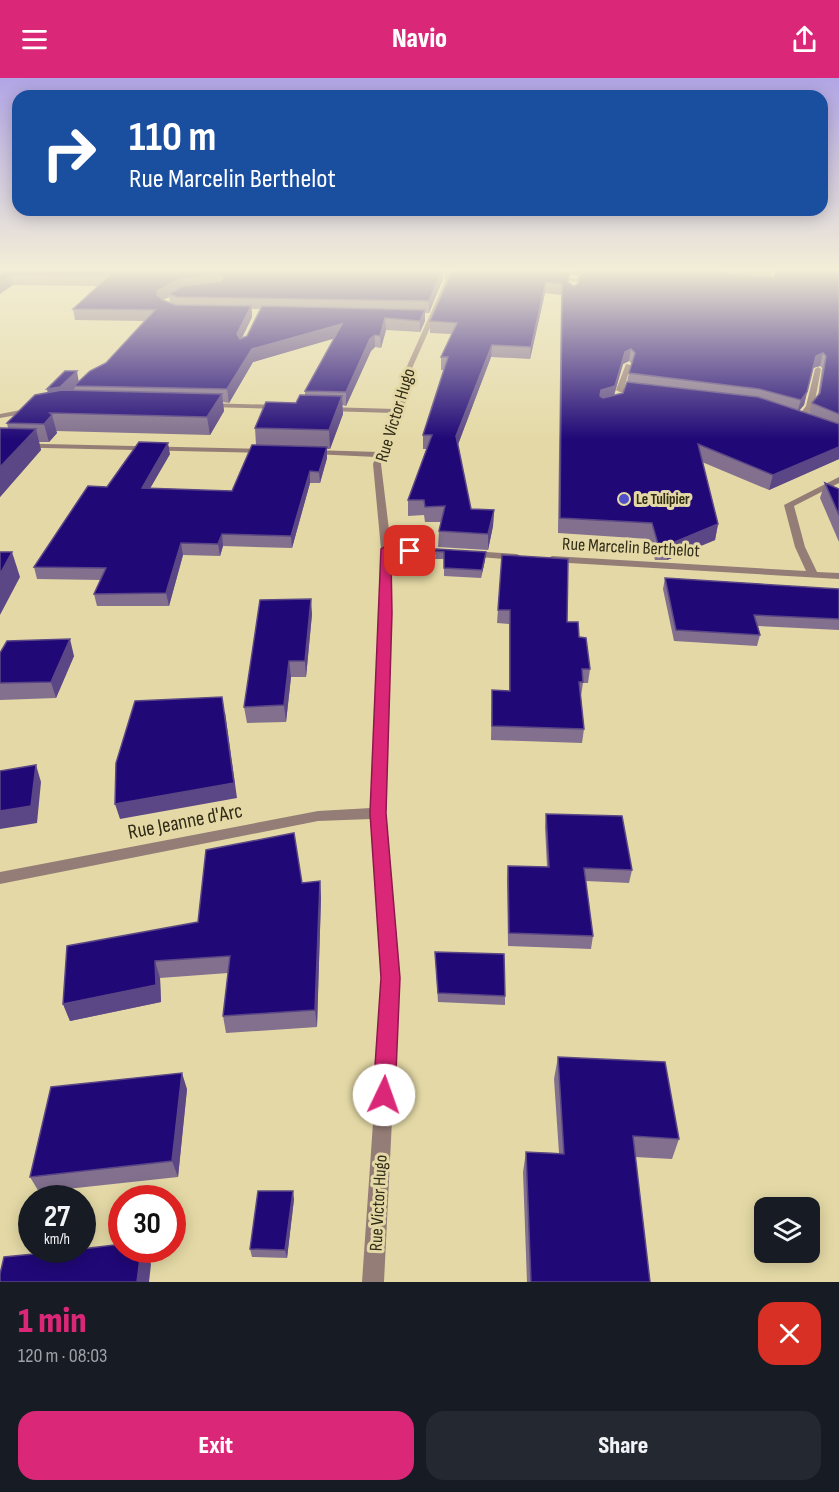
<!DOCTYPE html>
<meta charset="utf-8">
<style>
:root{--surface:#171b24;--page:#242831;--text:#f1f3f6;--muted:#9ea1a6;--accent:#db2777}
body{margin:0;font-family:"Sofia Sans Condensed",sans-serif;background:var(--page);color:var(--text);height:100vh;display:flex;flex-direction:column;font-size:22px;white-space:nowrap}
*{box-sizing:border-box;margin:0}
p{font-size:20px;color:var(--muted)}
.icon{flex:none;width:33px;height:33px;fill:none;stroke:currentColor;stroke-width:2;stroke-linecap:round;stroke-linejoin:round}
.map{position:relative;height:1204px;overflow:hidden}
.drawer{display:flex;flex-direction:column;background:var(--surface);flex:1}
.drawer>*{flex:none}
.guide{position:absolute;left:12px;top:12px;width:816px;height:126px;border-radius:18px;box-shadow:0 3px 15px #0003;background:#1a4fa0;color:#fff;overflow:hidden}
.fabs{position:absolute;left:754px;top:1119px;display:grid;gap:12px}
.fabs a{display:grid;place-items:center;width:66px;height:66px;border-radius:12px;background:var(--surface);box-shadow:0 3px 15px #0003;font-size:30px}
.speed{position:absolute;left:18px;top:1107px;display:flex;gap:12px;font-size:30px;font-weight:700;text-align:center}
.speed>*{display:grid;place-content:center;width:78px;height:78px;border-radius:50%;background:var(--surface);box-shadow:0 3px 15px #0003;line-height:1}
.speed small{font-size:15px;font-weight:400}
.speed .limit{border:9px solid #d22;background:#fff;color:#111}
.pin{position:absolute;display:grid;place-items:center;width:51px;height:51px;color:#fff;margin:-26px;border-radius:12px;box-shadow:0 3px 9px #0006}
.me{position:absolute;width:66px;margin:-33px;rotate:3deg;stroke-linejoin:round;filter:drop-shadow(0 0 4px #0008)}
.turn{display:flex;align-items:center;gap:21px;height:126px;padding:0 18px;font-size:27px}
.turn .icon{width:78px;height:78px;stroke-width:2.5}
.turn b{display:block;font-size:42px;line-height:51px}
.round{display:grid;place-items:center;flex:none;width:63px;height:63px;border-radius:18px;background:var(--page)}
.headline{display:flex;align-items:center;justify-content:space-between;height:102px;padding:0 18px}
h1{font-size:36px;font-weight:800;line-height:45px;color:var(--accent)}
.cta{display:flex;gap:12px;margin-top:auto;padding:12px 18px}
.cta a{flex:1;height:69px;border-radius:18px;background:var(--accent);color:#fff;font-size:24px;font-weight:800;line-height:69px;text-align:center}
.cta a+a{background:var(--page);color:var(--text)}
header{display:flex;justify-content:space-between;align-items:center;height:78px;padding:0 18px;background:var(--accent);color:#fff;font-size:27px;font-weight:800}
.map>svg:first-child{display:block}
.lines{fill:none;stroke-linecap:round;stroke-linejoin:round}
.street{fill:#947d76;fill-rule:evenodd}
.wall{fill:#82708e;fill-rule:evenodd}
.shaded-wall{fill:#5b4785}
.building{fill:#200877;stroke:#5b4785;stroke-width:1.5}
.route{fill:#db2777;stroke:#8e194d;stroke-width:1.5}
.poi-dot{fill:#5051c8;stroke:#e4d9a6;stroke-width:2}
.labels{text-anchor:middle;stroke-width:6;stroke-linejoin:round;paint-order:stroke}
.far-poi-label{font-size:15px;font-weight:bold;fill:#2f2b16;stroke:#e4d9a6;text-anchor:start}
.street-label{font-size:18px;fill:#2f2b16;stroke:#e4d9a6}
.near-street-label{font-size:21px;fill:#2f2b16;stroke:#e4d9a6}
</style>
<header><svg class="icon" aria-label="menu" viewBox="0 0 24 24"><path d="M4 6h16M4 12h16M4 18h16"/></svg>Navio<svg class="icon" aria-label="share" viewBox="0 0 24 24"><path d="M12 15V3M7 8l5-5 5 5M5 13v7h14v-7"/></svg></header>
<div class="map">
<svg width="839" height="1204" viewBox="0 0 839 1204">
<rect width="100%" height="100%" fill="#e4d9a6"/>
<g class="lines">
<g class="street">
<path d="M 444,193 L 450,193 L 451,203 L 409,297 L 409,316 L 381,386 L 391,468 L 451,472 L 456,475 L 451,478 L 391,474 L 385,735 L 399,900 L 384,1204 L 362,1204 L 383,900 L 371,741 L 318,743 L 0,806 L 0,794 L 318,733 L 371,730 L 381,471 L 373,386 L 376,379 L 313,376 L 309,374 L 313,372 L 378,374 L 394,335 L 327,333 L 323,331 L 327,329 L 395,331 L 401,316 L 403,297 L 445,203 Z"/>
<path d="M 551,200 L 579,200 L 582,202 L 579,204 L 553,203 Z"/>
<path d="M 626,286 L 631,287 L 624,310 L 641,312 L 641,316 L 620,314 L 616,312 Z"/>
<path d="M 818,289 L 821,291 L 814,328 L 805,340 L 811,344 L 807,346 L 796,341 L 806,328 L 815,291 Z"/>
<path d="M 204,325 L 279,327 L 283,329 L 279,331 L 207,329 L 204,329 Z"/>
<path d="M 31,330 L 35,332 L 34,334 L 0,340 L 0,336 Z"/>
<path d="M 0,365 L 266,371 L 270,373 L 266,375 L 0,369 Z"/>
<path d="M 839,399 L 839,405 L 794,428 L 805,469 L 817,494 L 839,495 L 839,501 L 552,484 L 547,481 L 552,478 L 806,493 L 795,469 L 784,427 Z"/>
<path d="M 471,473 L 517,476 L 522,479 L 517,482 L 467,478 L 466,476 Z"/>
</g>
</g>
<g class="wall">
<path d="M 0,193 L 443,193 L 443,201 L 429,235 L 425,235 L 425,243 L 420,254 L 386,252 L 381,270 L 375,269 L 371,273 L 346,328 L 342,327 L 343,336 L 330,371 L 327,371 L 327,380 L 320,405 L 310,405 L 292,470 L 223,468 L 220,478 L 183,477 L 169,528 L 97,528 L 94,516 L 101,502 L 37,501 L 34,489 L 107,409 L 170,376 L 150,410 L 232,413 L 256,367 L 255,350 L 296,325 L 305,317 L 305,313 L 334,260 L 253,284 L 229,325 L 223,324 L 224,333 L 210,357 L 56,353 L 57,355 L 49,364 L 39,364 L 41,372 L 0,419 L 0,350 L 8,350 L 7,345 L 48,314 L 47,311 L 79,303 L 106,285 L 144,243 L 75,242 L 73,231 L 98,208 L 13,207 ZM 169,219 L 170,225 L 162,222 ZM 252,231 L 260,231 L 247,258 L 242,260 L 252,239 Z"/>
<path d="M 451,193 L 839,193 L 839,381 L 769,412 L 702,384 L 718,446 L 715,462 L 667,482 L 655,482 L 649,461 L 558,455 L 561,217 L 545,215 L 530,281 L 491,279 L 458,366 L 471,431 L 494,432 L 493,448 L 488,472 L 438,469 L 439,453 L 441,444 L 425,444 L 424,437 L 408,438 L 408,422 L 427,371 L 423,371 L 423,357 L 444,292 L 441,292 L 441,279 L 452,256 L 430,255 L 430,243 L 452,193 ZM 773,193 L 777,194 L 773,199 L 769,198 ZM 582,194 L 584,194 L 578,205 L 574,208 L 569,205 L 569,197 L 576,198 ZM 629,283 L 632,286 L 629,295 L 627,304 L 623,315 L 614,317 L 623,286 ZM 820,288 L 822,290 L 818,318 L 812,325 L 809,336 L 799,333 L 804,327 L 813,290 Z"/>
<path d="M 825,405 L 839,411 L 839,464 L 820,420 Z"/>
<path d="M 436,471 L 485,482 L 481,500 L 444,498 L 444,481 L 435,481 Z"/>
<path d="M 502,477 L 567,544 L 579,559 L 590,591 L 588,605 L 583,605 L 581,618 L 584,651 L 582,665 L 491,662 L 492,612 L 509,613 L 509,546 L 497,545 Z"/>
<path d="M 665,500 L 839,511 L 839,552 L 758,548 L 760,557 L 757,568 L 674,563 L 663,511 Z"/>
<path d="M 312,536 L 306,599 L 291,599 L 286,644 L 247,645 L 244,629 Z"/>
<path d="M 0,575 L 74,578 L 56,620 L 0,622 Z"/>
<path d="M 546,736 L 632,792 L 629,805 L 586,803 L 593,858 L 591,871 L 508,868 L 507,801 L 508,788 L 547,789 L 545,749 Z"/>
<path d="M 320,803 L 321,820 L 317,949 L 226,955 L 223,938 L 228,895 L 160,900 L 161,924 L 70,943 L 63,926 L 198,844 Z"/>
<path d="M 435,874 L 505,918 L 505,927 L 438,924 Z"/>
<path d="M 558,979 L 679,1061 L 672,1081 L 635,1079 L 650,1204 L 527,1204 L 523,1094 L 526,1074 L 559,1075 L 554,1001 Z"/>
<path d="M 187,1011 L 178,1099 L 39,1114 L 30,1099 Z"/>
<path d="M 294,1121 L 287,1180 L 252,1179 L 250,1171 Z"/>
</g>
<g class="shaded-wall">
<path d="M 442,193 L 443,193 L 443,201 L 429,235 L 429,223 Z"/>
<path d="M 577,193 L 591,193 L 582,194 L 576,198 Z"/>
<path d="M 770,193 L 773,193 L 768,201 Z"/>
<path d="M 218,196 L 220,207 L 168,216 L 169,219 L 159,224 L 157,213 L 178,202 Z"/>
<path d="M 11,197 L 13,207 L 0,216 L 0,203 Z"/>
<path d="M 546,204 L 545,215 L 530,281 L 531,269 Z"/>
<path d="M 251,228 L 252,239 L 238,268 L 237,256 Z"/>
<path d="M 425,232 L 425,243 L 420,254 L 420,243 Z"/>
<path d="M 385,240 L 386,252 L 381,270 L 380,258 Z"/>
<path d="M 342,246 L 343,258 L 253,284 L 229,325 L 227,311 L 252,271 Z"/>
<path d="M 375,257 L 375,269 L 371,273 L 346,328 L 346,314 L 370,261 Z"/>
<path d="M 492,267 L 491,279 L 456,372 L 456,358 Z"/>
<path d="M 631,271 L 629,283 L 623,286 L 613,321 L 599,326 L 601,312 L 625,274 Z"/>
<path d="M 823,275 L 820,288 L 813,290 L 816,278 Z"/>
<path d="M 77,293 L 79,305 L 74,308 L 75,310 L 63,321 L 50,324 L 47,311 Z"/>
<path d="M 807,314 L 804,327 L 797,335 L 801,322 Z"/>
<path d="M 222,316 L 224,333 L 210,357 L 207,339 Z"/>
<path d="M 342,318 L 343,336 L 330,371 L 329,352 Z"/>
<path d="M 52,337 L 57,355 L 49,364 L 44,346 Z"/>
<path d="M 36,351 L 41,372 L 0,419 L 0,389 Z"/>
<path d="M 168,365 L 170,376 L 144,421 L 142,410 Z"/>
<path d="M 327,369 L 327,380 L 320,405 L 319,394 Z"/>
<path d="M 839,369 L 839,381 L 769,412 L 773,397 Z"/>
<path d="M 310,393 L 310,405 L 292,470 L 291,458 Z"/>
<path d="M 494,432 L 493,448 L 488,472 L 488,456 Z"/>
<path d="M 718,446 L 715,462 L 667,482 L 670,466 Z"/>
<path d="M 222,456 L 223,468 L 220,478 L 218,466 Z"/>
<path d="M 181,465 L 183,477 L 169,528 L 166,515 Z"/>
<path d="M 12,474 L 20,499 L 0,537 L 0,496 Z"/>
<path d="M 486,474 L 485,482 L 481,500 L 482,492 Z"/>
<path d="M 311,521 L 312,536 L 306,599 L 305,583 Z"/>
<path d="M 70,561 L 74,578 L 56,620 L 51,604 Z"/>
<path d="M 289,583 L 291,599 L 286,644 L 284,627 Z"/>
<path d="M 225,634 L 237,720 L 120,741 L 115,726 Z"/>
<path d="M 36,687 L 41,704 L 37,745 L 0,751 L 0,733 Z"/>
<path d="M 320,803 L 321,820 L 317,949 L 315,932 Z"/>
<path d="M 155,883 L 160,900 L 161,924 L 70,943 L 63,926 Z"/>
<path d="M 182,995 L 187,1011 L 178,1099 L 172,1083 Z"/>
<path d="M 293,1113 L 294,1121 L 287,1180 L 285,1172 Z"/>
<path d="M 141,1172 L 145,1172 L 151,1186 L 149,1204 L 137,1204 Z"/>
</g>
<g class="building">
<path d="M 0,193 L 442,193 L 429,223 L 177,219 L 168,216 L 183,208 L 221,203 L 223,200 L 218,196 L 178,202 L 157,213 L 157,217 L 163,222 L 176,227 L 251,228 L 237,256 L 240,261 L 247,258 L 262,228 L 425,232 L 420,243 L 385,240 L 380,258 L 375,257 L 370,261 L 346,314 L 305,313 L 342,246 L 252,271 L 227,311 L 74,308 L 90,293 L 106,285 L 155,232 L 73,231 L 109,198 L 11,197 L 0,203 Z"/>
<path d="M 452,193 L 508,193 L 570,195 L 568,204 L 574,208 L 578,205 L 579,198 L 585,193 L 707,193 L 773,199 L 777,193 L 839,193 L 839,336 L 812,325 L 820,315 L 826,278 L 823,275 L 816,278 L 807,314 L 801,322 L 759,311 L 629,295 L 635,275 L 631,271 L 625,274 L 615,308 L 601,312 L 600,318 L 603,320 L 623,315 L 627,304 L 758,319 L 839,346 L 839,369 L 773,397 L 698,366 L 718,446 L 670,466 L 658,466 L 652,445 L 560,440 L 562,206 L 546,204 L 531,269 L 492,267 L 456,358 L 471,431 L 494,432 L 488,456 L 439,453 L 445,428 L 425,429 L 424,422 L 408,422 L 432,357 L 423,357 L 448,279 L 441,279 L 457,245 L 430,243 Z"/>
<path d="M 65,293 L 77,293 L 60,309 L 47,311 Z"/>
<path d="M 62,312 L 222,316 L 207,339 L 50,335 L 52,337 L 44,346 L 7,345 L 35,317 Z"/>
<path d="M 300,317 L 342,318 L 329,352 L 255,350 L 266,324 L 296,325 Z"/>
<path d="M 0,350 L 36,351 L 0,389 Z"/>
<path d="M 139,364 L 168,365 L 142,410 L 232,413 L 252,367 L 327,369 L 319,394 L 310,393 L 291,458 L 222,456 L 218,466 L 181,465 L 166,515 L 94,516 L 106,490 L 34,489 L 88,408 L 107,409 Z"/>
<path d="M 825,405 L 839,411 L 839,437 Z"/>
<path d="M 436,471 L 486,474 L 482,492 L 444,490 L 444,474 L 435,473 Z"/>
<path d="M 0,474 L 12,474 L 0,496 Z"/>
<path d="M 502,477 L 568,481 L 567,544 L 578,544 L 579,559 L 586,560 L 590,591 L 582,591 L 583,604 L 579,604 L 584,651 L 492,648 L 492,612 L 510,613 L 510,532 L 498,532 Z"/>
<path d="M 665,500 L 839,511 L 839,541 L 754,537 L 760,557 L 676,552 Z"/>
<path d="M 311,521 L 305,583 L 289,583 L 284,627 L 244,629 L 260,522 Z"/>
<path d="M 70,561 L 51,604 L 0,605 L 0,575 L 7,563 Z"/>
<path d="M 222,619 L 234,705 L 115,726 L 116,685 L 135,623 Z"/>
<path d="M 36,687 L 31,728 L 0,733 L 0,693 Z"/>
<path d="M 546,736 L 622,738 L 632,792 L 584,790 L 593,858 L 509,855 L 508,788 L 549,789 Z"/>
<path d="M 294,755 L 302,805 L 320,803 L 315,932 L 223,938 L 230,878 L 155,883 L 156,907 L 63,926 L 67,868 L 198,844 L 206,772 Z"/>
<path d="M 435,874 L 504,876 L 505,918 L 438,915 Z"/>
<path d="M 558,979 L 665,984 L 679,1061 L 633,1058 L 650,1204 L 531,1204 L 526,1074 L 564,1076 Z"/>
<path d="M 182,995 L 172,1083 L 30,1099 L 51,1009 Z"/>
<path d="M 258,1113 L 293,1113 L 285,1172 L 250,1171 Z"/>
<path d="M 122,1166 L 122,1172 L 141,1172 L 137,1204 L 0,1204 L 0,1196 L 4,1179 L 74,1172 L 82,1172 L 82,1171 Z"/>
</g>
<linearGradient id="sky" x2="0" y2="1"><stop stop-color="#b1a5e5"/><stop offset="0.53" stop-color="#f3eed7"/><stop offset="1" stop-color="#f3eed7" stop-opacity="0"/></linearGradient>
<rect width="839" height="361" fill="url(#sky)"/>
<path class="route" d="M 386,468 L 410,469 L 416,473 L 410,476 L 391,475 L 391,482 L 392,535 L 386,735 L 400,900 L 395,1017 L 392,1024 L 384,1027 L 376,1024 L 373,1017 L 381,900 L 370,735 L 381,471 Z"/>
<circle class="poi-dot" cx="624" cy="421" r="6"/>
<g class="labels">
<g class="far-poi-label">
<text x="636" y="426">Le Tulipier</text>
</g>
<g class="street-label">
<text transform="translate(395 337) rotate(-73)" y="6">Rue Victor Hugo</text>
<text transform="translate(631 469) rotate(3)" y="6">Rue Marcelin Berthelot</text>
<text transform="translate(378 1125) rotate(-87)" y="6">Rue Victor Hugo</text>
</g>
<g class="near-street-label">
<text transform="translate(185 743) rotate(-11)" y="7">Rue Jeanne d'Arc</text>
</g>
</g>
</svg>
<div class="fabs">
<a><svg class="icon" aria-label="layers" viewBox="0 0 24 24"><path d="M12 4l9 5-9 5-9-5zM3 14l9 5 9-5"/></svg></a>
</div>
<div class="speed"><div>27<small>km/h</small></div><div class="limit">30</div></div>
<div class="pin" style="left:410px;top:473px;background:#d93025"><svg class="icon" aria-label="arrive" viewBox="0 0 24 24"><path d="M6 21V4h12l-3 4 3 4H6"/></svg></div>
<svg class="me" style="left:384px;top:1017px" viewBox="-20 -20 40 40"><circle r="19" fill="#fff"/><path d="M0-13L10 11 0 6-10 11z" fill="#db2777"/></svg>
<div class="guide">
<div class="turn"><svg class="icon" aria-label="right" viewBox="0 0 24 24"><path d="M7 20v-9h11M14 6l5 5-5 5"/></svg><div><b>110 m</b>Rue Marcelin Berthelot</div></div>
</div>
</div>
<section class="drawer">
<div class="headline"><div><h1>1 min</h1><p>120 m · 08:03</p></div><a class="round" style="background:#d93025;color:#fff"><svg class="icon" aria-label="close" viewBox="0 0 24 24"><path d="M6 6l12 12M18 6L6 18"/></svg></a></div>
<div class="cta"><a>Exit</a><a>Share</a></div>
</section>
